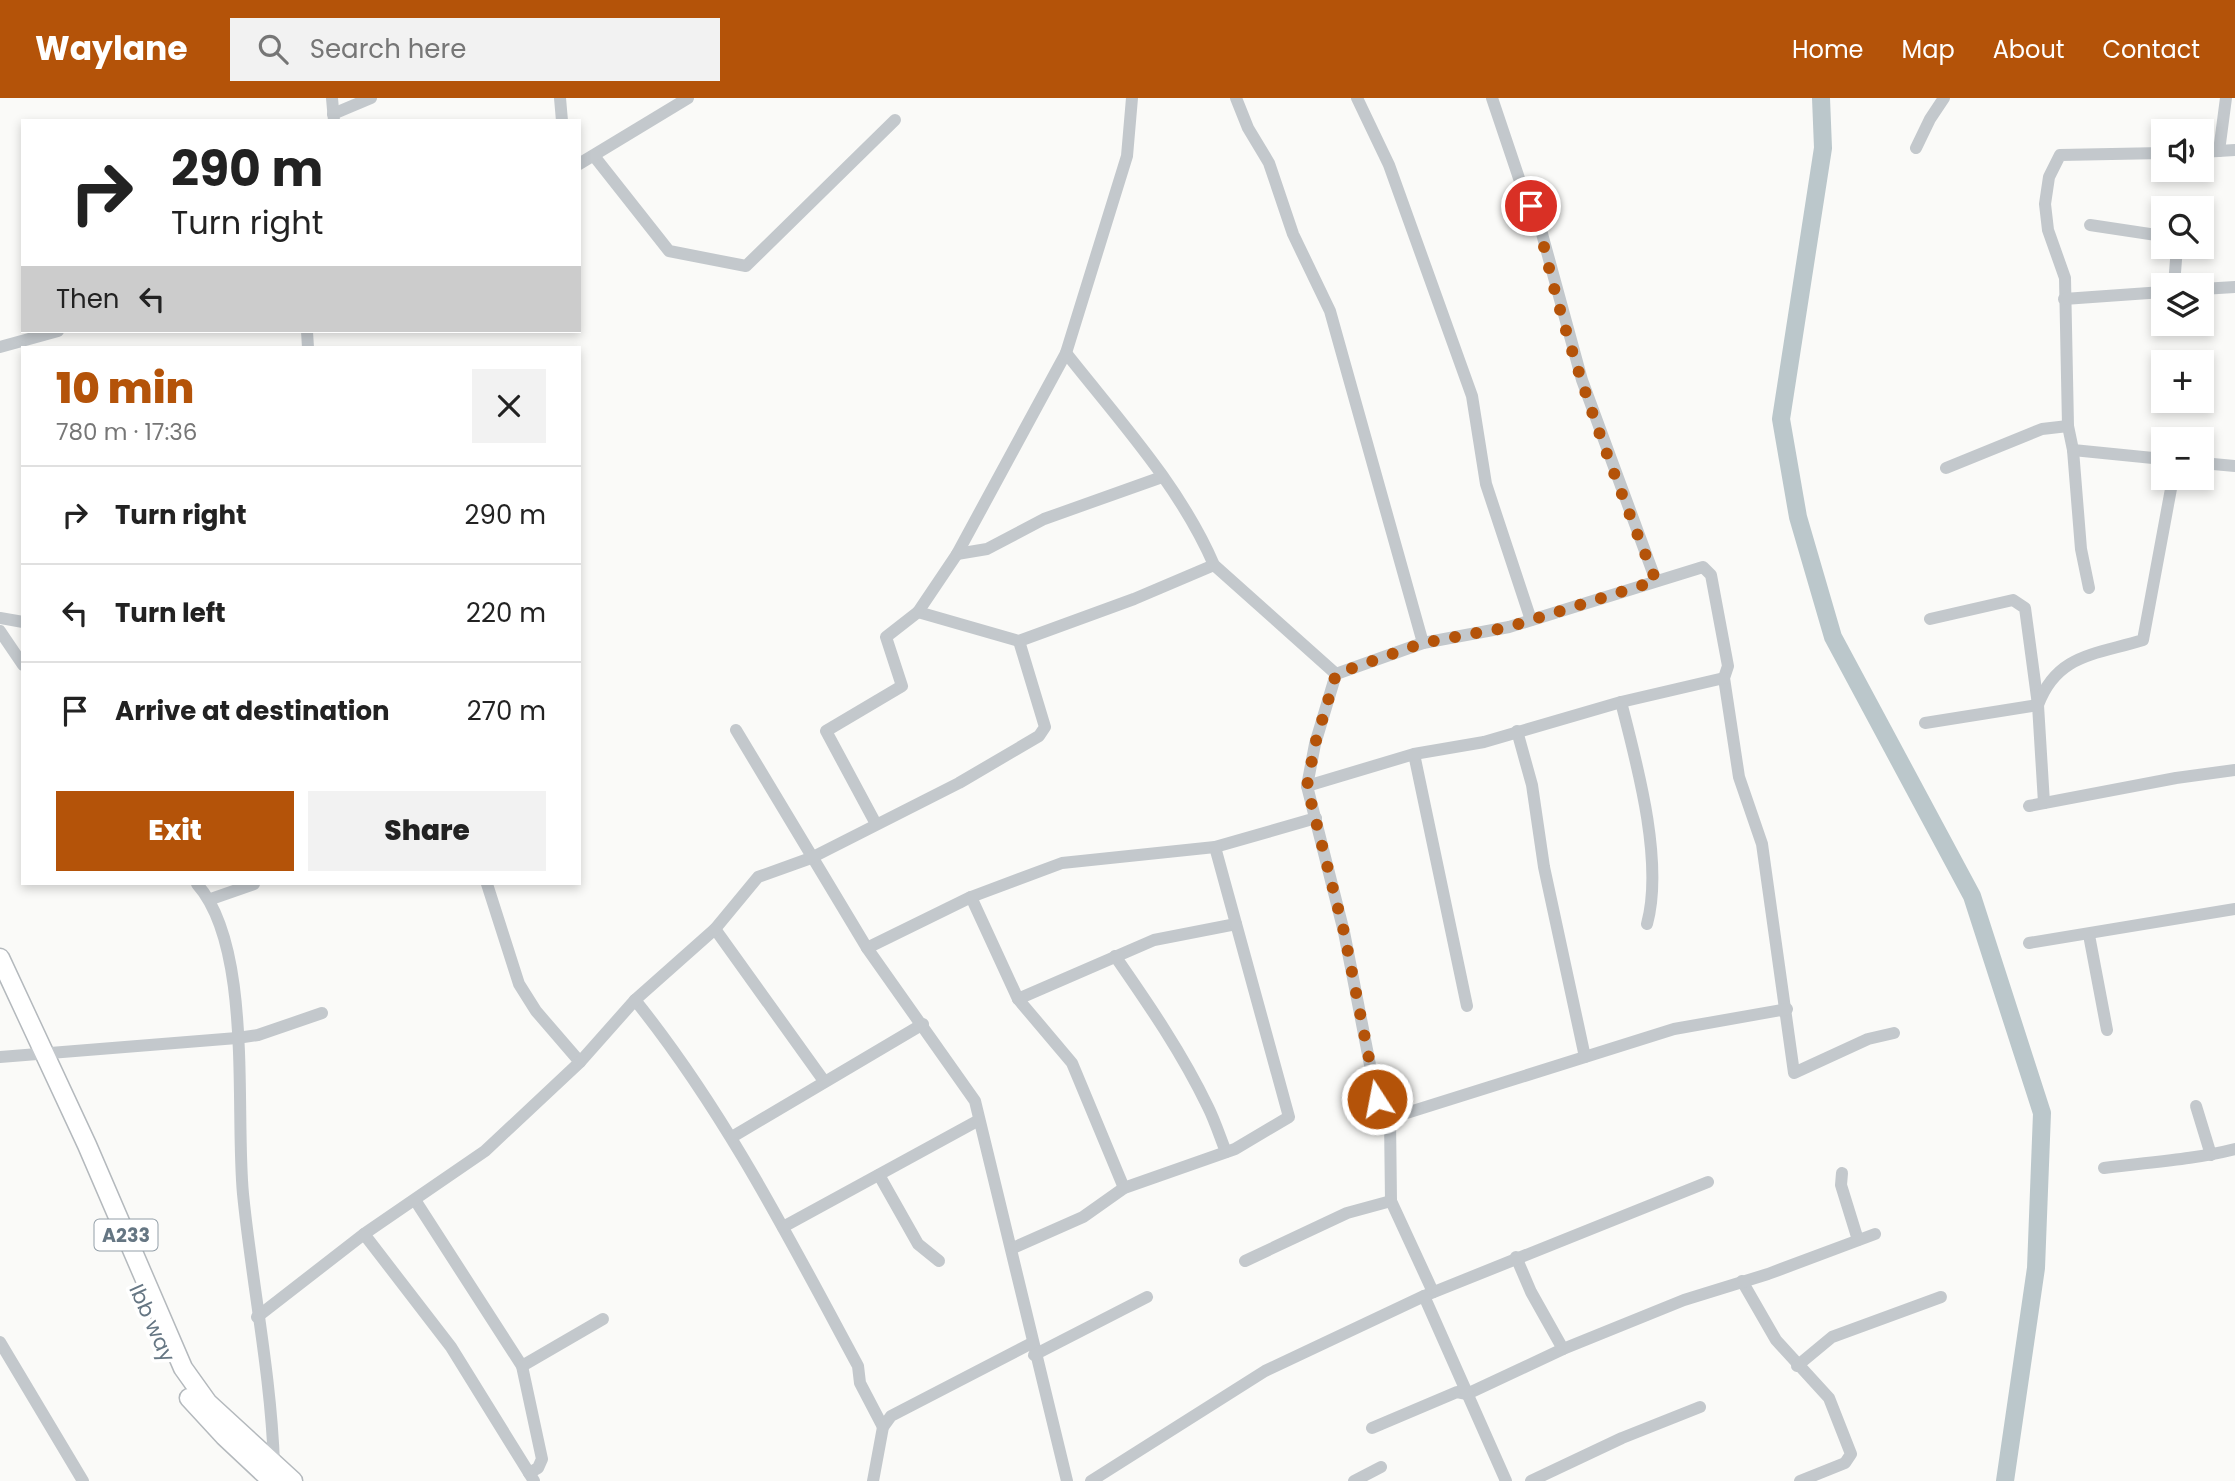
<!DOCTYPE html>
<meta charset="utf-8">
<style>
:root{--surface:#fff;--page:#f2f2f2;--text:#222;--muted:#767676;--line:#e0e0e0;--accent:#b45309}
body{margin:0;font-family:Poppins,sans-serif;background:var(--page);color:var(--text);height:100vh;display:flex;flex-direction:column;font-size:26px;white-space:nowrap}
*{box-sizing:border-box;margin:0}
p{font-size:23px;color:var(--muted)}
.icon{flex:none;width:38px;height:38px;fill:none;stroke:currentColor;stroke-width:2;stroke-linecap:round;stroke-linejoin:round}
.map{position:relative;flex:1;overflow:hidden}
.side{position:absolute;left:21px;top:248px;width:560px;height:539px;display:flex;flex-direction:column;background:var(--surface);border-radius:0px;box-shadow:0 4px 10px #0003}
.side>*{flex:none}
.top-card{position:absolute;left:21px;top:21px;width:560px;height:214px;border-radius:0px;box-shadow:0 4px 10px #0003;background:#fff;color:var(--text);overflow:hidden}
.controls{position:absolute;left:2151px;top:21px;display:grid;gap:14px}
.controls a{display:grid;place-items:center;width:63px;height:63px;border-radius:0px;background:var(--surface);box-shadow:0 4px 10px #0003;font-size:35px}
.pin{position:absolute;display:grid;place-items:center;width:60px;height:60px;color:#fff;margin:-30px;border:4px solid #fff;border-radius:50%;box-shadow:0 2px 7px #0007}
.me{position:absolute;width:77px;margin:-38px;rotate:349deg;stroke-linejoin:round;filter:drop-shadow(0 0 5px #0008)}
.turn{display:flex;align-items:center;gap:24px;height:147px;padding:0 35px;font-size:32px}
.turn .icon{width:91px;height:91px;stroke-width:2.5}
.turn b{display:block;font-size:49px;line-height:60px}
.then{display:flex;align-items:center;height:66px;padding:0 35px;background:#0003;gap:14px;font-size:26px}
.round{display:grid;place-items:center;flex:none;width:74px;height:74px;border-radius:0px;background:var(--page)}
.overview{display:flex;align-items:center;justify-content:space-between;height:119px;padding:0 35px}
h1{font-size:42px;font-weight:800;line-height:52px;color:var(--accent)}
.button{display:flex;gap:14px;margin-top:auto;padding:14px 35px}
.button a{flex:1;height:80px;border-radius:0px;background:var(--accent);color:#fff;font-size:28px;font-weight:800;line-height:80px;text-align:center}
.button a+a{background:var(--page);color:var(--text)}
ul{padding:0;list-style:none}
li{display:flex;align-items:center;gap:21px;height:98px;padding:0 35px;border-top:2px solid var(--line)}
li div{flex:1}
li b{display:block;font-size:26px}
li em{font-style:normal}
header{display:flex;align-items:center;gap:42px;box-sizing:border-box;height:98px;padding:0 35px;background:var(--accent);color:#fff}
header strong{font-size:33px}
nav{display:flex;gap:38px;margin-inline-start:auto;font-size:24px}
.search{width:490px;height:63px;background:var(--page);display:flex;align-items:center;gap:18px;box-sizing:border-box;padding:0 24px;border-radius:0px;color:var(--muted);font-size:26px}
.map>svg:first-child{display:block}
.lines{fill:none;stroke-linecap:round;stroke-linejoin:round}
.river{stroke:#bbc7cb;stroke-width:18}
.highway-casing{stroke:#b4b9bd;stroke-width:21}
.minor{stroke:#c3c8cc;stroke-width:12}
.highway{stroke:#fff;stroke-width:18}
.route{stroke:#b45309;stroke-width:12;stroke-dasharray:0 21.6}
.labels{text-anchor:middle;stroke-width:7;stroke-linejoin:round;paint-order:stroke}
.shield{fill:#fff;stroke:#939fa8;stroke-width:2}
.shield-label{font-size:19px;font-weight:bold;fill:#657683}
.street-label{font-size:21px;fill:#657683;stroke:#fff}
</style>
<header>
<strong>Waylane</strong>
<div class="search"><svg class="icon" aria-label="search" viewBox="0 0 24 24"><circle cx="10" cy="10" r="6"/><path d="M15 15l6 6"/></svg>Search here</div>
<nav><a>Home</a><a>Map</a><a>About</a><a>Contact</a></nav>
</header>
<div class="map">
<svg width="2235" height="1383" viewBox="0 0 2235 1383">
<rect width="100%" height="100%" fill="#fafaf8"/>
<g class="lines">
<path class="river" d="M 1821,0 L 1823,50 L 1781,321 L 1798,419 L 1833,539 L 1972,798 L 2042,1015 L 2036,1170 L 2005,1383"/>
<g class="highway-casing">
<g id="highway">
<path d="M 0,860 L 87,1047 L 183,1270 L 208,1305 L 293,1383"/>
<path d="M 189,1300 L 224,1338 L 272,1383"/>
</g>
</g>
<g class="minor">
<path d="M 332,0 L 334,23"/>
<path d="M 560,0 L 562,23"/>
<path d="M 1132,0 L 1127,58 L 1066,255 L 957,456 L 918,514 L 1019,543 L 1134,501 L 1214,467"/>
<path d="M 1236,0 L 1248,30 L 1269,65 L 1293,136 L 1330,213 L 1423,545"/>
<path d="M 1357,0 L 1389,67 L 1472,298 L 1486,386 L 1531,522"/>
<path d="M 1492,0 L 1524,95 L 1538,121 L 1582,282 L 1656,483"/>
<path d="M 333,16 L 371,0"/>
<path d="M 1916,50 L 1930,21 L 1944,0"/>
<path d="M 2219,53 L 2226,0"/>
<path d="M 2202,54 L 2235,52"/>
<path d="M 2163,55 L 2060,57 L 2049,79 L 2045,106 L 2048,132 L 2065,180 L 2068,328 L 2073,352 L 2163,361"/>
<path d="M 594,58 L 669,153 L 746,168 L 895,22"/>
<path d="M 579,66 L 688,0"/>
<path d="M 2090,127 L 2163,138"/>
<path d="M 2174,187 L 2177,149"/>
<path d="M 2202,191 L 2235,189"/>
<path d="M 2064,201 L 2163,194"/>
<path d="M 307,233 L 308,250"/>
<path d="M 0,249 L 58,233"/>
<path d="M 1066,255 C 1118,321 1180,388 1214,467 L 1336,576"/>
<path d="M 2073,352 L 2081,451 L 2089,490"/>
<path d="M 2202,365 L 2235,368"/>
<path d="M 1946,370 L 2042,331 L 2068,328"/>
<path d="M 957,456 L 987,451 L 1044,421 L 1162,379"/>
<path d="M 0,520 L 23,524"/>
<path d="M 1930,521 L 2013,502 L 2025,510 L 2038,607 L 2044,705"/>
<path d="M 0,533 L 23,567"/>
<path d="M 1336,576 L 1423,545 L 1509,529 L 1703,469 L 1711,477 L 1728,568 L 1724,580 L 1739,679 L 1762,746 L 1794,975 L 1868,941 L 1894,935"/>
<path d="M 1336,576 L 1315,646 L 1307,688 L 1344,834 L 1381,1023 L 1674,931 L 1787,911"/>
<path d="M 1621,604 C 1637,666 1664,764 1647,826"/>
<path d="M 1925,625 L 2038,607 C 2057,556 2095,557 2143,542 L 2173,380"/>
<path d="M 736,632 L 867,850 L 975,1003 L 1067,1383"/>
<path d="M 1517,633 L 1532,687 L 1544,769 L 1585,959"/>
<path d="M 1414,656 L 1467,908"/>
<path d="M 1307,688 L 1414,656 L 1484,644 L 1621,604 L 1724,580"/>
<path d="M 2029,708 L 2176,680 L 2235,672"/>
<path d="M 876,726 L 826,633 L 902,588 L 886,539 L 918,514"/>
<path d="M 197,786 C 253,849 235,1013 243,1096 C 252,1186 271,1276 274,1366"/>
<path d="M 487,786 L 519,886 L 536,913 L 580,964"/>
<path d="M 971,799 L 1018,901 L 1072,965 L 1124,1090"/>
<path d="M 211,801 L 254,786"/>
<path d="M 715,831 L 824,983"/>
<path d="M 2089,837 L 2107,932"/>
<path d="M 2029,845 L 2235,811"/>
<path d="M 867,850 L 971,799 L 1062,765 L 1215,749 L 1316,720"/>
<path d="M 1115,858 C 1149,907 1182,955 1208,1009 C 1215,1023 1220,1039 1226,1054"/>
<path d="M 1018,901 L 1154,842 L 1236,826"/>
<path d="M 635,902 C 725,1014 790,1142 858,1268 L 860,1285 L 883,1329"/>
<path d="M 0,959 L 237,940 L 258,937 L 322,915"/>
<path d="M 2196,1008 L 2211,1057"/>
<path d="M 1390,1021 L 1391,1103 L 1433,1194"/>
<path d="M 732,1039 L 923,926"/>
<path d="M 2104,1070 C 2148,1064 2192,1062 2235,1051"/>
<path d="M 1842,1075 L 1841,1087 L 1858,1142"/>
<path d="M 879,1077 L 918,1146 L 939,1163"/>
<path d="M 415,1102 L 522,1268 L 542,1361 L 538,1370 L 529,1375"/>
<path d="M 783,1129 L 979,1022"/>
<path d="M 364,1136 L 451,1249 L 534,1383"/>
<path d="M 1013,1150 L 1083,1119 L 1124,1090 L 1235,1051 L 1289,1019 L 1215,749"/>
<path d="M 1516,1159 L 1531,1194 L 1563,1251"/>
<path d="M 1245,1163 L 1347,1115 L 1391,1103"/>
<path d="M 1742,1183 L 1776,1242 L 1829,1300 L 1851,1356 L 1845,1365 L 1800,1383"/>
<path d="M 1424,1198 L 1708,1084"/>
<path d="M 257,1219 L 364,1136 L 485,1053 L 580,964 L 635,902 L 715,831 L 758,779 L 811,760 L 959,685 L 1039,638 L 1045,629 L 1019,543"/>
<path d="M 0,1244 L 83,1383"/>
<path d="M 1034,1257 L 1147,1199"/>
<path d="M 522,1268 L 603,1221"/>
<path d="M 1797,1268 L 1832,1239 L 1941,1199"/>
<path d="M 1372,1330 L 1457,1294 L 1467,1296 L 1563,1251 L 1684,1202 L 1768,1176 L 1875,1136"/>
<path d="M 873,1383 L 883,1329 L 891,1318 L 1032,1245"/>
<path d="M 1091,1383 L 1265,1273 L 1424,1198 L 1506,1383"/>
<path d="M 1354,1383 L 1381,1369"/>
<path d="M 1531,1383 L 1622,1340 L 1700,1309"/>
</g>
<use href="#highway" class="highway"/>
</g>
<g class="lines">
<path class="route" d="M 1377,1001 L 1344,834 L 1307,688 L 1315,646 L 1336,576 L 1423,545 L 1509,529 L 1656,483 C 1609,366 1563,244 1538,121 L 1531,108"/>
</g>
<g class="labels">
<rect class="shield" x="94.5" y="1121.5" width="63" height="31" rx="5"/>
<g class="shield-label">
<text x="126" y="1144">A233</text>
</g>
<g class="street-label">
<text transform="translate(152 1225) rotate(66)" y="7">Ibb way</text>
</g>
</g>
</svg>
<div class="controls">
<a><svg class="icon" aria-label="sound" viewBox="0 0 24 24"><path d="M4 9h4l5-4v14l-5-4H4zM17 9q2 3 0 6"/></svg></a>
<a><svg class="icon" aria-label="search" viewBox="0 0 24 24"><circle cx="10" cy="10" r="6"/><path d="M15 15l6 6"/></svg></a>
<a><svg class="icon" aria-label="layers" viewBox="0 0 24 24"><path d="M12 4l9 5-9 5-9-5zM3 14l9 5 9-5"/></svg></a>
<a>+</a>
<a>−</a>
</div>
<div class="pin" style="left:1531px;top:108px;background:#d93025"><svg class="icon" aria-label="arrive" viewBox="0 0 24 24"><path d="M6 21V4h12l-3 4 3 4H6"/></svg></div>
<svg class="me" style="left:1377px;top:1001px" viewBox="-20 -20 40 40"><circle r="17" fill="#b45309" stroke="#fff" stroke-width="3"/><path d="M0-11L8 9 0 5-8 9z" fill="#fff"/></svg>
<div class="top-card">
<div class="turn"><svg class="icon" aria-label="right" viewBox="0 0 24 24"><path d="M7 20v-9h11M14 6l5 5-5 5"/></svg><div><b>290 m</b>Turn right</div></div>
<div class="then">Then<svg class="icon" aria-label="left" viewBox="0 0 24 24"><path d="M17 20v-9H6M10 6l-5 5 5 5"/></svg></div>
</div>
<section class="side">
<div class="overview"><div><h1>10 min</h1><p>780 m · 17:36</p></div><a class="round"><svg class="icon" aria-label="close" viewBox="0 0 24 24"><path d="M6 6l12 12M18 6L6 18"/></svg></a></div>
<ul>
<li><svg class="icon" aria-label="right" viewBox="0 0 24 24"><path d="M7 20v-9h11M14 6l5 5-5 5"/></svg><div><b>Turn right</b></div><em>290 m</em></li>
<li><svg class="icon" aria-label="left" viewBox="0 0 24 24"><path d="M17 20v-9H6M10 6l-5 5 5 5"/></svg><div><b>Turn left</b></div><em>220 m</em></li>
<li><svg class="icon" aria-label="arrive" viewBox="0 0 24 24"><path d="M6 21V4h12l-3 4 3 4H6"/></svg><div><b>Arrive at destination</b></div><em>270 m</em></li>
</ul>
<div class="button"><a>Exit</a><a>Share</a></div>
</section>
</div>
